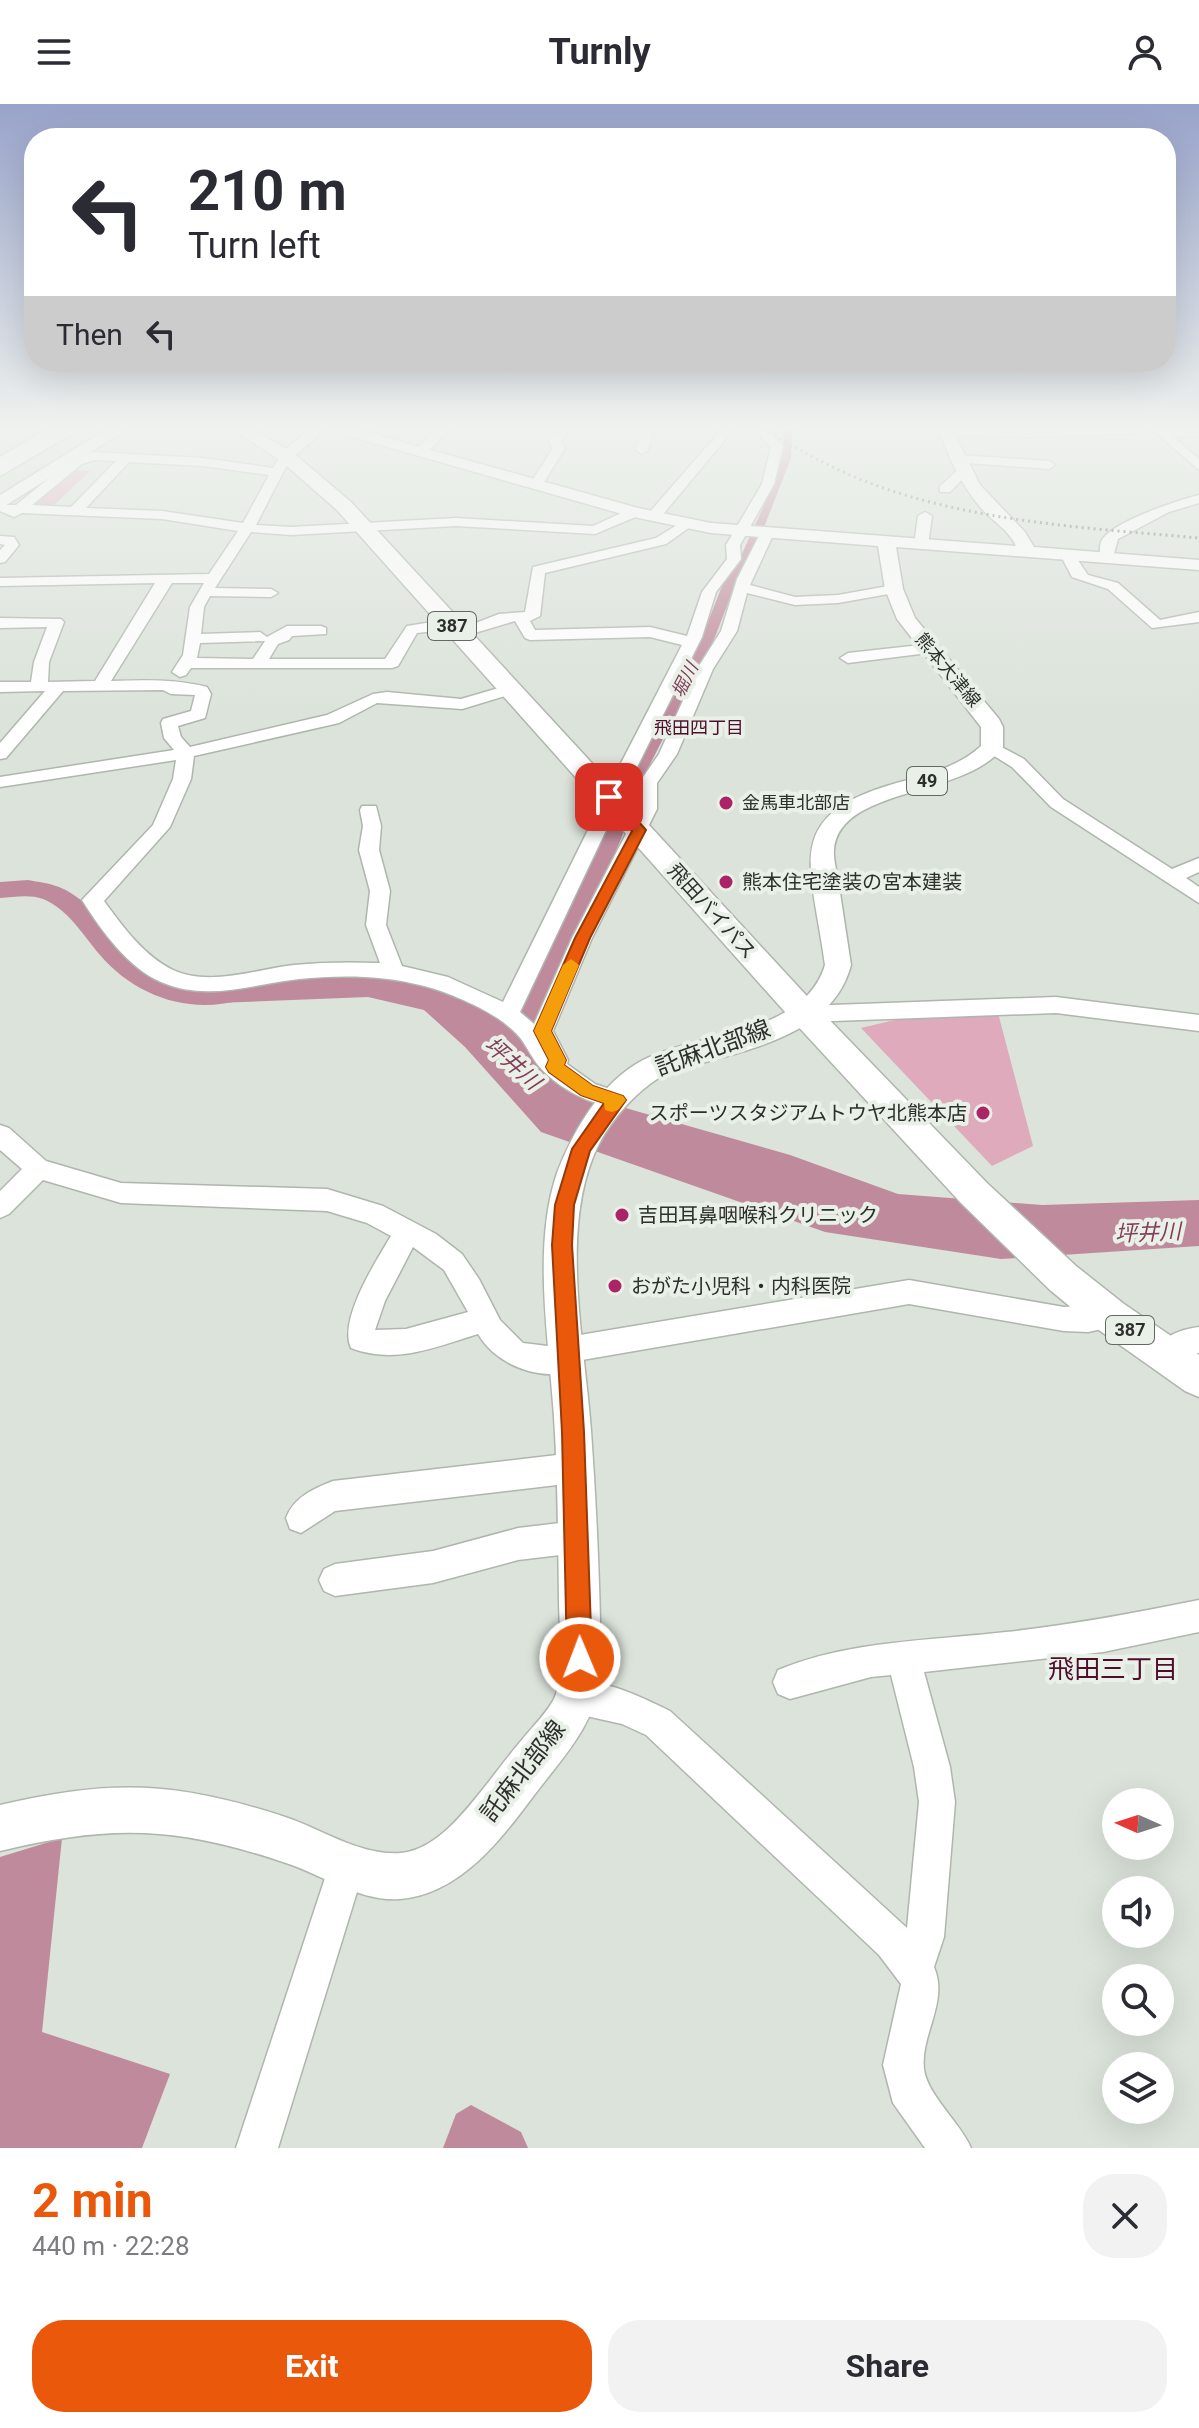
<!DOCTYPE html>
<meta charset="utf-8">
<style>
:root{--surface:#fff;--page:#f2f2f3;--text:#2b2b33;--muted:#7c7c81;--accent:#ea580c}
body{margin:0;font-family:Roboto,"Noto Sans JP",sans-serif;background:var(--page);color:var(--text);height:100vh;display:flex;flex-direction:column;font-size:30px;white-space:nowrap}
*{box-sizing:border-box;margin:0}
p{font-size:26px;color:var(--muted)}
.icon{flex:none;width:44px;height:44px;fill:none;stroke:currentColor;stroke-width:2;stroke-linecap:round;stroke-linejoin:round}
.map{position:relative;height:2044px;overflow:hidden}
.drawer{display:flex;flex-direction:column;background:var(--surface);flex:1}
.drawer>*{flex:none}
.banner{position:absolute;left:24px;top:24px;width:1152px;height:244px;border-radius:32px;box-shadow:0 8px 32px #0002;background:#fff;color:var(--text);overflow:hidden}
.needle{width:52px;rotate:273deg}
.controls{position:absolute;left:1102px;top:1684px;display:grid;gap:16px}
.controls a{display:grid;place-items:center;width:72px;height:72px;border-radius:50%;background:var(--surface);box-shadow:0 8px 32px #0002;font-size:40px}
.pin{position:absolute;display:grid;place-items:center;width:68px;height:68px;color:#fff;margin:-34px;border-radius:16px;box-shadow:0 4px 12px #0006}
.me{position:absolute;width:88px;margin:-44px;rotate:359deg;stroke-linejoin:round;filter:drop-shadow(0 0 6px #0008)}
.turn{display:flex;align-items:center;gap:28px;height:168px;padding:0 32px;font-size:36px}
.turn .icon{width:104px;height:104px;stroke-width:2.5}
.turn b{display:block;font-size:56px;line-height:68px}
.then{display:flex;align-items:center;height:76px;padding:0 32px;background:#0003;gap:16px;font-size:30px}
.round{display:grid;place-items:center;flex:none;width:84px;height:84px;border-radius:32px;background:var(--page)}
.head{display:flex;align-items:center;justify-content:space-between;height:136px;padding:0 32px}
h1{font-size:48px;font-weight:700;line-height:60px;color:var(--accent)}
.cta{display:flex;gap:16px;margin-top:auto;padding:16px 32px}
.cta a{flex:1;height:92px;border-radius:32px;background:var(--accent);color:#fff;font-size:32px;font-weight:700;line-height:92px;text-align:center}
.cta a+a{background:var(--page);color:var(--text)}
header{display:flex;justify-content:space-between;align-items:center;height:104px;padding:0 32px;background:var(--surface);font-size:36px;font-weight:700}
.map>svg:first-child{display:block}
.green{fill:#deaabc}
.forest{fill:#c08a9d}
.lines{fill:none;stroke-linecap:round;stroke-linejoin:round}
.river{fill:#c08a9d;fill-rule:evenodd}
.minor-casing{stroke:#afb6ad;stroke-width:3}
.major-casing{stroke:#afb6ad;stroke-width:3}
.highway-casing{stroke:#afb6ad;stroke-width:3}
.minor{fill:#fff;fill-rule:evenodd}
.major{fill:#fff;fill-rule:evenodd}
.highway{fill:#fff;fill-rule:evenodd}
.rail{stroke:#777c76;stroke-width:3;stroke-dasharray:2 4;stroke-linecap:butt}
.route{fill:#ea580c;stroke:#983908;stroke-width:2}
.slow{fill:#f59e0b}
.poi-dot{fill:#ac2367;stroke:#e8f0e7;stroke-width:3}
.labels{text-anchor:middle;stroke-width:8;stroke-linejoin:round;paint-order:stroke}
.shield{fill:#e8f0e7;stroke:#646963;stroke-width:2}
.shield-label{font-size:18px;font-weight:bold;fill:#2c2f2b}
.far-street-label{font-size:18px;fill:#2c2f2b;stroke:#e8f0e7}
.far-water-label{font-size:18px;font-style:italic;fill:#823d59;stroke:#e8f0e7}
.far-neighbourhood-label{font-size:18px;fill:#4f0e2d;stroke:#e8f0e7}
.far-poi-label{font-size:18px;fill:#2c2f2b;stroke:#e8f0e7;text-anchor:start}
.poi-label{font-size:20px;fill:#2c2f2b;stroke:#e8f0e7;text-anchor:start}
.street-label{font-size:20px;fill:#2c2f2b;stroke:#e8f0e7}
.water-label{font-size:22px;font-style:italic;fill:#823d59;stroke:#e8f0e7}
.near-street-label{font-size:24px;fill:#2c2f2b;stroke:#e8f0e7}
.near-neighbourhood-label{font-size:26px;fill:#4f0e2d;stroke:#e8f0e7}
</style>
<header><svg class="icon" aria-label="menu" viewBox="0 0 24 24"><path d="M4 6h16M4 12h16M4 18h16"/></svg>Turnly<svg class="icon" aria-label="person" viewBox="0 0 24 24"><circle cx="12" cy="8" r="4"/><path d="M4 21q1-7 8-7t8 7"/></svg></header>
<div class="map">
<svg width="1199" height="2044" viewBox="0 0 1199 2044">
<rect width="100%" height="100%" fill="#dbe3da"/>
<g class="green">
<path d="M 72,366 L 90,367 L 53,402 L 33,402 Z"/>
<path d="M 998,909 L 1033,1042 L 992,1062 L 861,924 L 903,914 Z"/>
</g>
<g class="forest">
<path d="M 784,325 L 793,325 L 791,354 L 754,449 L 735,481 L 715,533 L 642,676 L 621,735 L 533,939 L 587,993 L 790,1051 L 898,1090 L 1042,1101 L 1199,1096 L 1199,1142 L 1001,1155 L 825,1128 L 541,1028 L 465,943 L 424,906 L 368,893 L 190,900 L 190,884 L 342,869 L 422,878 L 519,912 L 635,661 L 700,538 L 724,477 L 736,463 L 774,379 L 783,349 Z"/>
<path d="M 62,1734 L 42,1928 L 170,1970 L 142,2044 L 0,2044 L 0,1753 Z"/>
<path d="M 471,2001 L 521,2028 L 528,2044 L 443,2044 L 456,2010 Z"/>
</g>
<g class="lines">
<path class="river" d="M 28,776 C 38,778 49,779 59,783 C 99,799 118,847 155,870 C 182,887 211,874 240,882 L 244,889 L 240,896 C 188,911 134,891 100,851 C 83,831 68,805 43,795 C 30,790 14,793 0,794 L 0,778 Z"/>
<g class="minor-casing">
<g id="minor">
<path d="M 0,325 L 9,325 L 0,332 Z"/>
<path d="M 48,325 L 62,325 L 0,362 L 0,353 Z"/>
<path d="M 437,325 L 450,325 L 426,350 L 418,350 L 418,344 Z"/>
<path d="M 556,325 L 568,325 L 561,338 L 565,344 L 541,383 L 531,383 L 530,380 L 553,344 L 549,338 Z"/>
<path d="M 641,325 L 653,325 L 648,346 L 642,350 L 636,346 Z"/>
<path d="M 722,325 L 734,325 L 659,415 L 649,415 L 649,409 Z"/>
<path d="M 753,325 L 766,325 L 783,342 L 774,380 L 740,441 L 741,455 L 716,488 L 702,533 L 636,665 L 618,693 L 608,722 L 520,908 L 534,920 L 572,834 L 639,705 L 639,679 L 659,650 L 697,565 L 721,527 L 737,475 L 762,426 L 774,429 L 750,481 L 795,493 L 838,491 L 894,481 L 901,485 L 894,489 L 838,499 L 795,501 L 747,489 L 737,527 L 713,565 L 677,650 L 657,679 L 657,705 L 592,834 L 553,927 L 568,956 L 567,960 L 595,980 L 625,990 L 629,996 L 625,1002 C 615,1006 607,1002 596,999 C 574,992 546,975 533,954 C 522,936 521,932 503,918 C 483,903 443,886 420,881 C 380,871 339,871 299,875 C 253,880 207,898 161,878 C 128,864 101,826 82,796 L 153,721 L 173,675 L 176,656 L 0,683 L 0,673 L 174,646 L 164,634 L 161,619 L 163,615 L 191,607 L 195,591 L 171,590 L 163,586 L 63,587 L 6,654 L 0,655 L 0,639 L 45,587 L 0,588 L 0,578 L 31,578 L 34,558 L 47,523 L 0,524 L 0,514 L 61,515 L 64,518 L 49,558 L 48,578 L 95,577 L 155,479 L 0,482 L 0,474 L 209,470 L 238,427 L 162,415 L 22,409 L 14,413 L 0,407 L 0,401 L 16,401 L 74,354 L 93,348 L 203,354 L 273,364 L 279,354 L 287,354 L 289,357 L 256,421 L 291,423 L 456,414 L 593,422 L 630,405 L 640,405 L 640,411 L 595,430 L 456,422 L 291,431 L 251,428 L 215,484 L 271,485 L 278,489 L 271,493 L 210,492 L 204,503 L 201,530 L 260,528 L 267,533 L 287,522 L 321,522 L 326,524 L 326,530 L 292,532 L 289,536 L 278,540 L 269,555 L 385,555 L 407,522 L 451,515 L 459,520 L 451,525 L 417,529 L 398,562 L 392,564 L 191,564 L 186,571 L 180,573 L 172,568 L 183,551 L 190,503 L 204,479 L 172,479 L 111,577 C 144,576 176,575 207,583 L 211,590 L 205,614 L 178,622 L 181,633 L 190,643 L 327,611 L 373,590 L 387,588 L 461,595 L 509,581 L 515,583 L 517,586 L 515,589 L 462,605 L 377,599 L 339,619 L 194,652 L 191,675 L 170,723 L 104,797 C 123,823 144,852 173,866 C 209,883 257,865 294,861 C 323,858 352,858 380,859 L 366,821 L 370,787 L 359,746 L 363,722 L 360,706 L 362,702 L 376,702 L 381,722 L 379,746 L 390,787 L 386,821 L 402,862 L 448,873 L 503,898 L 590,722 L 600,693 L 618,665 L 682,541 L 650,533 L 530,536 L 525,534 L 515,517 L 458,534 L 450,529 L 499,510 L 525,508 L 533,463 L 656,434 L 685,416 L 692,420 L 690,423 L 666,440 L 545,469 L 540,512 L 530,517 L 535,526 L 650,523 L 687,532 L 702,488 L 727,455 L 726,441 L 762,380 L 771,343 ZM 94,356 L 116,357 L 71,403 L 32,401 L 82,360 ZM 129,358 L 203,362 L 269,371 L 243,419 L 162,407 L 86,404 ZM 265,537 L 253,555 L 197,554 L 200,539 Z"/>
<path d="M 1148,325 L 1142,329 L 1026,333 L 945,330 L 939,326 Z"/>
<path d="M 1152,325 L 1199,325 L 1199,332 L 1172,332 L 1199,355 L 1199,366 Z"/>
<path d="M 958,351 L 1049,357 L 1055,361 L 1049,365 L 954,358 L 952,355 Z"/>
<path d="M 959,365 L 969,368 L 950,388 L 940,388 L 940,382 Z"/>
<path d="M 1199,391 L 1199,399 L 1169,408 L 1118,435 L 1112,457 L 1102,457 C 1100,452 1099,444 1101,438 C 1108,419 1179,396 1199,391 Z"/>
<path d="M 925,408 L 932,412 L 928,441 L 921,445 L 914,441 L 918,412 Z"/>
<path d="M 0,432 L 14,433 L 19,441 L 5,458 L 0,459 L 0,446 L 5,441 L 0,440 Z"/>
<path d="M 1068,448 L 1073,449 L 1088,471 L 1118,479 L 1160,516 L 1199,508 L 1199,518 L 1152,524 L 1108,485 L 1072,473 L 1061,452 Z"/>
<path d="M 930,540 L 936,542 L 936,548 L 848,559 L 840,554 L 848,549 Z"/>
<path d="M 992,638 L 1024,655 L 1063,695 L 1172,765 L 1199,754 L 1199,768 L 1186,774 L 1199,783 L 1199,799 L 1051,703 L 1012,663 L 986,647 L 983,643 L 986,639 Z"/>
<path d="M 1056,893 L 1199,911 L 1199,927 L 1056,909 L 805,918 L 797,916 L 794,910 L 797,904 L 805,902 Z"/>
<path d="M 0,1021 L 9,1024 L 46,1057 L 121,1079 L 327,1085 L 383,1102 L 436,1130 L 462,1150 L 479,1175 L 500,1216 L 523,1239 L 556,1243 L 558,1237 L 568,1233 L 909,1176 L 1064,1203 L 1110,1200 L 1120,1203 L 1124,1212 L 1120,1221 L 1088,1228 L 1064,1227 L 909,1200 L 582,1256 L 578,1265 C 542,1279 497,1262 478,1230 C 435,1243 396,1261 351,1244 C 338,1216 376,1157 391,1132 L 367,1119 L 327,1107 L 121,1099 L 43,1076 L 9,1110 L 0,1114 L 0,1087 L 22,1065 L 0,1046 ZM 413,1143 L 444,1166 L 468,1208 L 406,1225 L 375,1226 L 385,1197 Z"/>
<path d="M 1199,1223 L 1199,1249 C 1186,1250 1180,1260 1167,1265 L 1157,1261 L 1153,1252 C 1162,1232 1178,1226 1199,1223 Z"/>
<path d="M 574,1349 L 585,1354 L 589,1364 L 585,1374 L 574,1379 L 335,1407 L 301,1429 L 290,1425 L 286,1414 C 294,1393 313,1385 333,1377 Z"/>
<path d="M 577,1417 L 588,1422 L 593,1433 L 588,1444 L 577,1449 L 518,1456 L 433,1479 L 335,1492 L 324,1487 L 319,1476 L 324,1465 L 335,1460 L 433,1447 L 518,1424 Z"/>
<path d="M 1199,1496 L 1199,1528 L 1103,1548 L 924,1568 L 950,1663 L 955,1698 L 944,1833 L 934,1863 C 949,1898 920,1931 924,1965 C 927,1991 960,2018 971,2044 L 925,2044 L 893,1999 L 883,1961 L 901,1880 L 879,1851 L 646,1631 L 622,1620 L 564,1607 L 559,1595 L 564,1583 C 597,1569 640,1593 670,1607 L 907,1824 L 919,1698 L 914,1663 L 891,1571 L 871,1573 L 790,1595 L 778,1590 L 773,1578 L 778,1566 C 851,1536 929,1537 1006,1528 C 1071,1521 1135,1509 1199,1496 Z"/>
<path d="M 347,1744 L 360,1749 L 365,1762 L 278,2044 L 236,2044 L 329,1762 L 334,1749 Z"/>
</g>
</g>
<g class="major-casing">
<g id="major">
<path d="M 310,325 L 326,325 L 291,355 L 281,355 L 281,349 Z"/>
<path d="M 333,325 L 356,325 L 638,404 L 711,419 L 1016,442 C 1009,426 992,417 981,404 C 961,381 949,353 938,325 L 952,325 L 980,381 L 1025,428 L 1034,443 L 1199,456 L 1199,466 L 896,443 L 903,485 L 915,514 L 999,615 L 1003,623 L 1003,643 C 966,694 839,682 834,746 C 833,757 838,771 839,782 C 843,809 847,835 851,861 C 834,926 760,943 702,959 C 689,963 674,965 662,972 C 636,987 610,1017 597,1044 C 559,1124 585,1241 591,1327 C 597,1408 600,1489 601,1570 C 596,1620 564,1652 535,1690 C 502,1734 461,1790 400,1795 C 360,1798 323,1771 286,1759 C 177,1722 111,1720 0,1747 L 0,1701 C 111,1675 176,1677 285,1713 C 322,1725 360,1752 401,1749 C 435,1746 463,1710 483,1685 C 496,1669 508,1652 521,1637 C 532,1623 546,1610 554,1595 C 565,1572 559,1522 559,1496 C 558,1435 558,1374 554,1313 C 549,1237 532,1142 557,1069 C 573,1027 601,978 643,956 C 697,928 804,932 825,861 C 811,757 779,710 904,677 C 932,669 959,662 981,642 L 981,623 L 897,515 L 885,485 L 878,442 L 711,429 L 629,412 L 335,328 Z"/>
</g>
</g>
<g class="highway-casing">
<g id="highway">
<path d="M 60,325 L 80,325 L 0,372 L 0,360 Z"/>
<path d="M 107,325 L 127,325 L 0,405 L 0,391 Z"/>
<path d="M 232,325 L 252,325 L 292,348 L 351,398 L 816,902 L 987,1079 L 1076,1162 L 1124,1200 L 1199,1251 L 1199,1293 L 1185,1287 L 1096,1224 L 1050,1186 L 961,1099 L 794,918 L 337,406 L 280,356 Z"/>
</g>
</g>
<use href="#minor" class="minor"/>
<use href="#major" class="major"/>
<use href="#highway" class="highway"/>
<path class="rail" d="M 764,325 C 796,344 827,362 862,376 C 968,418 1087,424 1199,434"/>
</g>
<linearGradient id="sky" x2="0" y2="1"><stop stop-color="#98a3ca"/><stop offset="0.53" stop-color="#eff2ee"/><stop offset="1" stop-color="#eff2ee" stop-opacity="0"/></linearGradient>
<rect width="1199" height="611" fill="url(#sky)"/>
<path class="route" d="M 609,689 L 614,690 L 646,726 L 590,834 L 551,927 L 566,956 L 564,961 L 593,982 L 623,992 L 626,996 L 590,1047 L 574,1101 L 572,1141 L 584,1328 L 592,1554 L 589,1563 L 580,1567 L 571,1563 L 567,1554 L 562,1328 L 552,1141 L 555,1101 L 572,1045 L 604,999 L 581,991 L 549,968 L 546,963 L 549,956 L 534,927 L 575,834 L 632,727 L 602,693 Z"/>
<path class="slow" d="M 571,855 L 579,861 L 551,927 L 566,956 L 564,961 L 593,982 L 623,992 L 626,996 L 618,1006 L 612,1008 L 605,1006 L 604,999 L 581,991 L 549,968 L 546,963 L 549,956 L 534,927 L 563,861 Z"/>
<g class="poi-dot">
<circle cx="726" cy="699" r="8"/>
<circle cx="726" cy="778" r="8"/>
<circle cx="983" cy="1009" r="8"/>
<circle cx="622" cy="1111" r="8"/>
<circle cx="615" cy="1182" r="8"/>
</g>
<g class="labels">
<g class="shield">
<rect x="428" y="508" width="48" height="28" rx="6"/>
<rect x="907" y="663" width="40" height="28" rx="6"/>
<rect x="1106" y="1212" width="48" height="28" rx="6"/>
</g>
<g class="shield-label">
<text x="452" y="528">387</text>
<text x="927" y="683">49</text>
<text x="1130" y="1232">387</text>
</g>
<g class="far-street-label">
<text transform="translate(948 566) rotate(50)" y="6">熊本大津線</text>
</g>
<g class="far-water-label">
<text transform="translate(685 576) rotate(-63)" y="6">堀川</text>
</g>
<g class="far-neighbourhood-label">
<text x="699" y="630">飛田四丁目</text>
</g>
<g class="far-poi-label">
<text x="742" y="705">金馬車北部店</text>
</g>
<g class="poi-label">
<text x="742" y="785">熊本住宅塗装の宮本建装</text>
<text x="967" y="1016" text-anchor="end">スポーツスタジアムトウヤ北熊本店</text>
<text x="638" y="1118">吉田耳鼻咽喉科クリニック</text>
<text x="631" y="1189">おがた小児科・内科医院</text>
</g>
<g class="street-label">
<text transform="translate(712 807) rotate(48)" y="7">飛田バイパス</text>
</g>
<g class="water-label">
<text transform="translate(513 959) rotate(42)" y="8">坪井川</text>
<text transform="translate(1148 1128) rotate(-2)" y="8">坪井川</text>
</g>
<g class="near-street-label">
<text transform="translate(713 944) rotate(-20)" y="8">託麻北部線</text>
<text transform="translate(523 1667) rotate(-52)" y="8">託麻北部線</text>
</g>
<g class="near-neighbourhood-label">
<text x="1113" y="1574">飛田三丁目</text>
</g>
</g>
</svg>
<div class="controls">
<a><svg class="needle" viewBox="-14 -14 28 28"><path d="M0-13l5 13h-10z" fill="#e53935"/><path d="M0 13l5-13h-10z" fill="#7c7c81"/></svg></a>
<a><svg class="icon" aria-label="sound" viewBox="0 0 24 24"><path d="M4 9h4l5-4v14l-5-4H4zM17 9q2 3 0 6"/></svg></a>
<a><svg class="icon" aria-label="search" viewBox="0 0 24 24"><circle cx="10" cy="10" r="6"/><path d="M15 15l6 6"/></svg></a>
<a><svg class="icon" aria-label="layers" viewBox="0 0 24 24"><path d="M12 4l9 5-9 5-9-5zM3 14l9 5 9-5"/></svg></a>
</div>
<div class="pin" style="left:609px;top:693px;background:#d93025"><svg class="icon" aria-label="arrive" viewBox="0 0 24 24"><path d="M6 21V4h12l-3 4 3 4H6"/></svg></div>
<svg class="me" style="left:580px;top:1554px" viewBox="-20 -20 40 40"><circle r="17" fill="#ea580c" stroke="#fff" stroke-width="3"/><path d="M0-11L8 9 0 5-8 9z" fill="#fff"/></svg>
<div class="banner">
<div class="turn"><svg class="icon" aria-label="left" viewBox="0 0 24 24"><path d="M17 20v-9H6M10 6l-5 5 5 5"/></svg><div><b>210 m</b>Turn left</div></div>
<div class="then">Then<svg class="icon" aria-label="left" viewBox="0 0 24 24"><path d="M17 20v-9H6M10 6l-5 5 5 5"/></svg></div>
</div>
</div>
<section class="drawer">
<div class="head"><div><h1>2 min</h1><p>440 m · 22:28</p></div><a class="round"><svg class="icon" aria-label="close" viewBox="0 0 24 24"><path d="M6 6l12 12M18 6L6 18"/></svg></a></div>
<div class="cta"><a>Exit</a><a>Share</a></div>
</section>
